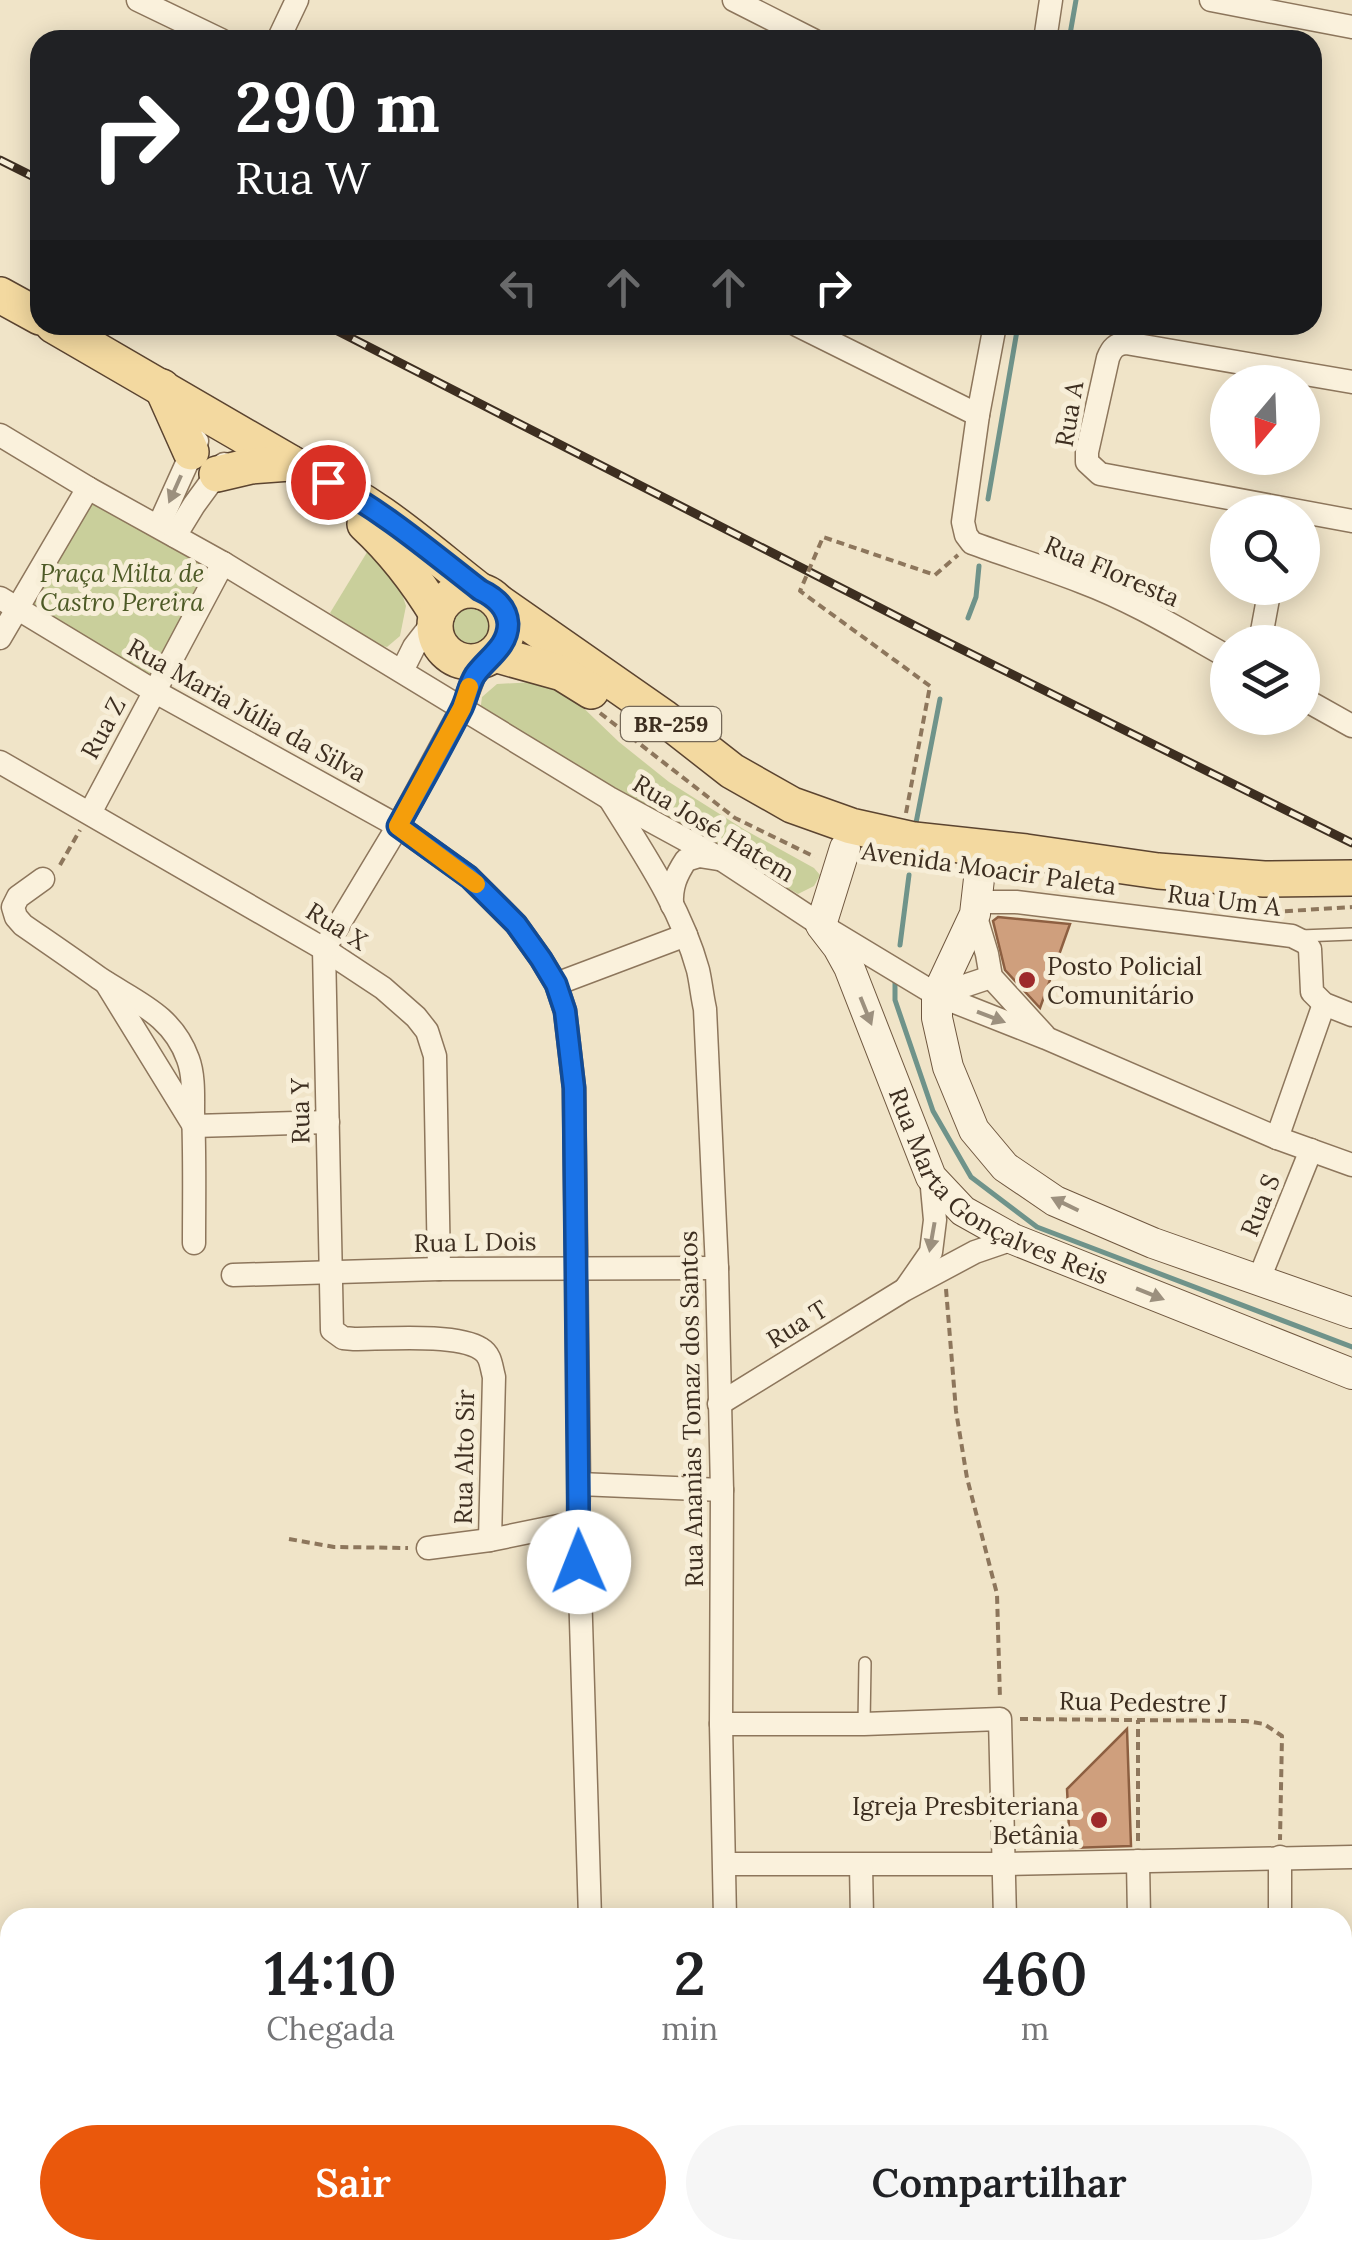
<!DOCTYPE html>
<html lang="pt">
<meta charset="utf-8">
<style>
:root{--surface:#fff;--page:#f6f6f6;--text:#202124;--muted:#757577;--accent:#ea580c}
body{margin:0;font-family:Lora,serif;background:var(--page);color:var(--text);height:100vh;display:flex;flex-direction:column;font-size:38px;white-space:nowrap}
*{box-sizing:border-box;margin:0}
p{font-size:32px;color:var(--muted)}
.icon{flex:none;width:55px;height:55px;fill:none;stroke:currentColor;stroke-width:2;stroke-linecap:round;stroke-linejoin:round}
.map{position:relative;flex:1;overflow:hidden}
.side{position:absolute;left:0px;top:1908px;width:1352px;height:352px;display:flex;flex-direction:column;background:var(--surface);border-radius:30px 30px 0 0;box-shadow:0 5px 25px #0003}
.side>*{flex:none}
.banner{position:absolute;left:30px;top:30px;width:1292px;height:305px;border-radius:30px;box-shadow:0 5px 25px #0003;background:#202124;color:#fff;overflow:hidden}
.needle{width:65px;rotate:199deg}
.fabs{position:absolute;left:1210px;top:365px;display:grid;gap:20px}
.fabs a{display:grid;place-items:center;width:110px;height:110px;border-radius:50%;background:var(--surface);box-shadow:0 5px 25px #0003;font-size:50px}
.pin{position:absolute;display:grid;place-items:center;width:85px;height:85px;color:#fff;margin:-42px;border:5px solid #fff;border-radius:50%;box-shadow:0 2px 10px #0007}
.me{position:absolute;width:110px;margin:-55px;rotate:359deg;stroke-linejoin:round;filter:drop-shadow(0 0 8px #0008)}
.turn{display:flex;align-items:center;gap:35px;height:210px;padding:0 40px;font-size:45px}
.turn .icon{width:130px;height:130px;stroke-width:2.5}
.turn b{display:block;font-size:70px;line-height:85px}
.lanes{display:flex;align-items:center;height:95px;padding:0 40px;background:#0003;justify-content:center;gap:50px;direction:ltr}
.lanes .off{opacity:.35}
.eta{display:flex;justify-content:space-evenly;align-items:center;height:170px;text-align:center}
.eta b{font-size:60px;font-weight:600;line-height:70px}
.action{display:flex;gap:20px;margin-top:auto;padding:20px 40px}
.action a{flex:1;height:115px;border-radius:60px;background:var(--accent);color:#fff;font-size:40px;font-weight:600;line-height:115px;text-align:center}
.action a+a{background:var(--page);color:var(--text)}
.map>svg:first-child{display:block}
.green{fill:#c9cf9b}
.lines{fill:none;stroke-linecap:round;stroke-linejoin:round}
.stream{stroke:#6f938a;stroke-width:5}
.building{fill:#cf9f7d;stroke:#8d5f41;stroke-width:2.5}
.lane-casing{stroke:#8d765c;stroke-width:14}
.street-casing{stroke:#8d765c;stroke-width:25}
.secondary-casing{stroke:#6f573f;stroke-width:32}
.primary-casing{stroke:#5b4430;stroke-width:38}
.path{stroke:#8d765c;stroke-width:4;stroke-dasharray:8 5;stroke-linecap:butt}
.lane{stroke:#faf1dc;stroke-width:11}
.street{stroke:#faf1dc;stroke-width:22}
.secondary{stroke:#faf1dc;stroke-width:30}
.primary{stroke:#f3d9a0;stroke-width:35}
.rail-casing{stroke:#3d2e20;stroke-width:9}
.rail{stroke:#f7eed8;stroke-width:5;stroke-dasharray:15;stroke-linecap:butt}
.path-bridge{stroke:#8d765c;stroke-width:4;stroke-dasharray:8 5;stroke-linecap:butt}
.oneway{fill:#9c907e}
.route-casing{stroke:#114b97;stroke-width:25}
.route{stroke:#1a73e8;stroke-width:18}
.slow{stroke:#f59e0b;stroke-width:18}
.poi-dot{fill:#9e2a2b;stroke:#f7eed8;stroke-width:4}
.labels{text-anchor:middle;stroke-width:10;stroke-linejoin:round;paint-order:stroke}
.shield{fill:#f7eed8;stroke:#756857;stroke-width:2.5}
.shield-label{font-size:22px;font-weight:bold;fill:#3d2e20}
.street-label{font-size:25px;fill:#3d2e20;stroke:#f7eed8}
.park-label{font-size:25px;font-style:italic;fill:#4d5a26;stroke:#f7eed8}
.poi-label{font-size:25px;fill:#3d2e20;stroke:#f7eed8;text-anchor:start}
</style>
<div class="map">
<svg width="1352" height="2258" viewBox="0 0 1352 2258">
<rect width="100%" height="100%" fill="#f0e4c8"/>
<g class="green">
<path d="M 88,488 L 223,563 L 154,691 L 18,609 Z"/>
<path d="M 372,544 L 394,570 L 406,606 L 400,636 L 387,647 L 371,643 L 330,613 Z"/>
<path d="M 467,596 L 477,596 L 502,625 C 501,637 498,643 488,651 C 452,679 415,612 467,596 Z"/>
<path d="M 536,682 L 572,697 L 619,742 L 669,782 L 745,830 L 814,868 L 820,875 L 814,886 L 798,894 L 480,712 L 482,697 L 497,684 Z"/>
</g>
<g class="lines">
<g class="stream">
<path d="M 1069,40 L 1076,0"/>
<path d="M 988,499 L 1018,325"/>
<path d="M 968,618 L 976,597 L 979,566"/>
<path d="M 916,823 L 940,699"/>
<path d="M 900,945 L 909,875"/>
<path d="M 895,979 L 895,1000 L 933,1111 L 971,1177 L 1037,1227 L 1352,1347"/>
</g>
</g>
<g class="building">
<path d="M 998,917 L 1070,924 L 1040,1008 L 1005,970 L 993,921 Z"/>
<path d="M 1127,1729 L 1131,1846 L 1070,1848 L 1067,1789 Z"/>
</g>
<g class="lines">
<g class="lane-casing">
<g id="lane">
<path d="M 1301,936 L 1352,934"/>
<path d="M 864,1724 L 865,1663"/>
</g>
</g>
<g class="street-casing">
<g id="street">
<path d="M 138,0 L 221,40"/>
<path d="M 734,0 L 813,40"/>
<path d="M 1211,0 L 1352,27"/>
<path d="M 278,40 L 297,0"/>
<path d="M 1045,40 L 1051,0"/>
<path d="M 797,325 L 978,415"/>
<path d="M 995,325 L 978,415 L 963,522 L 966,535 L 972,543 C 1008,556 1046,568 1082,582 C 1133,601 1180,630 1228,657"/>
<path d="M 1352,382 L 1126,343 C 1116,344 1112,348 1108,358 L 1087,452 L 1087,462 L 1100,474 L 1352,521"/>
<path d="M 0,435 L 88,488 L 223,563 L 609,798 L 721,859 L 821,925 L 937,995 L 1046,1038 L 1277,1138 L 1352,1165"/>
<path d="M 159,525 L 197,441"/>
<path d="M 175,536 L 194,505 L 224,464"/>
<path d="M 0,598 L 154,691 L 398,826 L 469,877 L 516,924 L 541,959 L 556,984 L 565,1011 L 574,1088 L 579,1484 L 578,1522 L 590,1918"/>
<path d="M 0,638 L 88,488"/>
<path d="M 1260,642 L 1270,588"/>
<path d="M 402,671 L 414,647 L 435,620"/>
<path d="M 1302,698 L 1352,726"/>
<path d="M 0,762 L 324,949 L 383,988 L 416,1017 L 427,1031 L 435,1056 L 439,1269"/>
<path d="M 611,801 C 644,854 681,908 698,970 C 701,983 702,996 705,1009 L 717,1268 L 722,1490 L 721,1724 L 725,1918"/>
<path d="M 90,813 L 223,563"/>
<path d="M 43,879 L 18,897 L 13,907 L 16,917 L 23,925 C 49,943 74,960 99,978 C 135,1002 172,1014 188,1059 C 194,1075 193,1095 193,1112 C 195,1156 194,1200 194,1243"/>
<path d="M 977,902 L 1016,902 L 1292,936 L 1306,943 L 1310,949 L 1312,992 L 1324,1004 L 1352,1015"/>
<path d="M 672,905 C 671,887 676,875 686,860 L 699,856 L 718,859"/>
<path d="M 975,914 L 987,954 L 991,977 L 1044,1035"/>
<path d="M 324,949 L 332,1330 L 343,1338 L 354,1339 C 384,1339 457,1333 481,1349 C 491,1355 491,1366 494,1377 L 490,1540"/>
<path d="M 324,949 L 398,826 L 462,708 L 474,676 L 489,658"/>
<path d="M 106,983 L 194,1126 L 328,1122"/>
<path d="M 556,984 L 686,935"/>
<path d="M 937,995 L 991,977"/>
<path d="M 1277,1138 L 1324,1004"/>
<path d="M 233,1275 L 439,1269 L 717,1268"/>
<path d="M 1259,1279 L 1311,1150"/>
<path d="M 906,1288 L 931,1252 L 935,1220 L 931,1177"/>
<path d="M 719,1404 L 904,1290 L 975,1252 L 1013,1239"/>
<path d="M 579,1484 L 722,1490"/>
<path d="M 428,1548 L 490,1540 L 578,1522"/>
<path d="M 721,1724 L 864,1724 L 1000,1719 L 1005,1918"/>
<path d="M 1280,1857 L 1280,1918"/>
<path d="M 1138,1861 L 1139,1918"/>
<path d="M 725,1864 L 1004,1864 L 1352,1857"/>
<path d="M 861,1865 L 862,1918"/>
<path d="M 1342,2204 L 1352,2204"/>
<path d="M 1054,2250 L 1069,2258"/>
<path d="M 1143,2250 L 1144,2258"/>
<path d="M 1282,2250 L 1282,2258"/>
</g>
</g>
<g class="secondary-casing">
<g id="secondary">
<path id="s1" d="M 845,848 L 821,925 L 838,947 L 849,967 L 931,1177 L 963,1211 L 1013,1239 L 1352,1374"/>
<path d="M 980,870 L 975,914 L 937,995 L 937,1018 L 948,1067 L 974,1130 L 1005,1167 L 1055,1201 L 1153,1243 L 1352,1313"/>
</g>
</g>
<g class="primary-casing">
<g id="primary">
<path d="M 0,295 L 40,317"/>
<path d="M 53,325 L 313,476 C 375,501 427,550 480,591"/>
<path d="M 162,387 L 191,452"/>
<path d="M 217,474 L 251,466 L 290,463"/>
<path d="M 365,524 C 393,550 417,581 437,614"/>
<circle cx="471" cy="626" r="36"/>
<path d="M 501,604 L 663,717 L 732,771 L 792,805 L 851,826 L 914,840 L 1026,852 L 1158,871 L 1264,879 L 1352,878"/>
<path d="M 494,654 L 562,673 L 591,691"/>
</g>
</g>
<g class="path">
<path d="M 935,575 L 958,555"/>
<path d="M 600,713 L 735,818 L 815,857"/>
<path d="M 906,813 L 930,686"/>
<path d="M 60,865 L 80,830"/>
<path d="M 1272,912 L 1352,907"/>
<path d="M 946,1289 L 956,1411 L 967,1478 L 997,1594 L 1000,1699"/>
<path d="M 289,1539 L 334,1547 L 408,1548"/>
<path d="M 1020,1719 L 1246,1721 L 1264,1724 L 1282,1736 L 1280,1840"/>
<path d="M 1138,1841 L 1138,1720"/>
<path d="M 470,2258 L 474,2250"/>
</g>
<use href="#lane" class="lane"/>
<use href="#street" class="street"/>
<use href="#secondary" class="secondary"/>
<use href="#primary" class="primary"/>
<g class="rail-casing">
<g id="rail">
<path d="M 0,160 L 40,180"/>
<path d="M 326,325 L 933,635 L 1352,843"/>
</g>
</g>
<use href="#rail" class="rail"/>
<path class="path-bridge" d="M 930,686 L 800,591 L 823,537 L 935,575"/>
</g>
<defs><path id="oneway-solid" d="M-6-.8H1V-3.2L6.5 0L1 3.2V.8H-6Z" transform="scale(2.5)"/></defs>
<g class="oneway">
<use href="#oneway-solid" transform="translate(175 489) rotate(114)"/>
<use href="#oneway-solid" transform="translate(866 1011) rotate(68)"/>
<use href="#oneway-solid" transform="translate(991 1017) rotate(21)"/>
<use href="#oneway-solid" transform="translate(1065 1204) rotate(-154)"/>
<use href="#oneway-solid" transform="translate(932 1237) rotate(100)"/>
<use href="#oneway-solid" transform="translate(1150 1294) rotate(22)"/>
</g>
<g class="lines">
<g class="route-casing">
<path id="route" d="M 328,482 C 383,511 431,552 480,590 C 495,597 507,607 508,624 C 508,647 487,658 475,675 C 468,686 467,699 461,710 C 441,750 419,788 398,826 L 469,877 L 516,924 L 541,959 L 556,984 L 565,1011 L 574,1088 L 579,1562"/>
</g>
<use href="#route" class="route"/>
<path class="slow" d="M 469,687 L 462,708 L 398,826 L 476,884"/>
</g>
<g class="poi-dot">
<circle cx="1027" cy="980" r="10"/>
<circle cx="1099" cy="1820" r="10"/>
</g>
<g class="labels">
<rect class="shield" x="621" y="707" width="100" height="34" rx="8"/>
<g class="shield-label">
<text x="671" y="732">BR-259</text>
</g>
<g class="street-label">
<text transform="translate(1069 414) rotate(-80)" y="9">Rua A</text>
<text transform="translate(1112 571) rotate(23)" y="9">Rua Floresta</text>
<text transform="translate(247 710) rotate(29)" y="9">Rua Maria Júlia da Silva</text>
<text transform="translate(103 728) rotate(-62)" y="9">Rua Z</text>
<text transform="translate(714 828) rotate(31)" y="9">Rua José Hatem</text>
<text transform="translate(989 868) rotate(8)" y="9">Avenida Moacir Paleta</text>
<text transform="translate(1224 900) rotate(7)" y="9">Rua Um A</text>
<text transform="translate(337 926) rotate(32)" y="9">Rua X</text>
<text transform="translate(300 1111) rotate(-91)" y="9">Rua Y</text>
<text dy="9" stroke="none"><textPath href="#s1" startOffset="412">Rua Marta Gonçalves Reis</textPath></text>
<text transform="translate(1260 1205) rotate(-68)" y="9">Rua S</text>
<text transform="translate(475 1242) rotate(-1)" y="9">Rua L Dois</text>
<text transform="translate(797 1324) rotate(-32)" y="9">Rua T</text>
<text transform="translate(691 1409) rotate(-91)" y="9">Rua Ananias Tomaz dos Santos</text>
<text transform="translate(464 1457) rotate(-89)" y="9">Rua Alto Sir</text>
<text transform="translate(1143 1702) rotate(1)" y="9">Rua Pedestre J</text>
</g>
<g class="park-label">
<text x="122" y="582">Praça Milta de<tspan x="122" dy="29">Castro Pereira</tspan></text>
</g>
<g class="poi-label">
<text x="1047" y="975">Posto Policial<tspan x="1047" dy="29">Comunitário</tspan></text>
<text x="1079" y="1815" text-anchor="end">Igreja Presbiteriana<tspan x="1079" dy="29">Betânia</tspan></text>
</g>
</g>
</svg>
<div class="fabs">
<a><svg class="needle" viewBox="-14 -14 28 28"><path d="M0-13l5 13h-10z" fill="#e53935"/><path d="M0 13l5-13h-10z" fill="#757577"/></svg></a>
<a><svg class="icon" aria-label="search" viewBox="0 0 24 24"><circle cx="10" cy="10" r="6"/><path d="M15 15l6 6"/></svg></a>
<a><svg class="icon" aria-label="layers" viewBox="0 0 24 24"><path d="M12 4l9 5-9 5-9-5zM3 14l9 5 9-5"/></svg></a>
</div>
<div class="pin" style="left:328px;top:482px;background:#d93025"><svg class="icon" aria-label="arrive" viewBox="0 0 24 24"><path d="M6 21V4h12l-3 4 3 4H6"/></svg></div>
<svg class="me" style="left:579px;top:1562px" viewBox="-20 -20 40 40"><circle r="19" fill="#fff"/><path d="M0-13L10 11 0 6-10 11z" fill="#1a73e8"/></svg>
<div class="banner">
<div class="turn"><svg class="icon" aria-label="right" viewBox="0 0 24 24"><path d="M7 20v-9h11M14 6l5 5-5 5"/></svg><div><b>290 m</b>Rua W</div></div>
<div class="lanes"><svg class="icon off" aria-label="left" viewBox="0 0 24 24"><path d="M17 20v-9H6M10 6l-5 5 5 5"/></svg><svg class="icon off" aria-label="ahead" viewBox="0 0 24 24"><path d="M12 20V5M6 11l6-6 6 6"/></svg><svg class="icon off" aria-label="ahead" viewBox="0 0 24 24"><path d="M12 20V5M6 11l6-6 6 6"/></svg><svg class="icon" aria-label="right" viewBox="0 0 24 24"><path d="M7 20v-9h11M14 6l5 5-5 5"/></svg></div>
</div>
<section class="side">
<div class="eta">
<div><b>14:10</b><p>Chegada</p></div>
<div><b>2</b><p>min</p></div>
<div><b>460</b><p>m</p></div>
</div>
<div class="action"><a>Sair</a><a>Compartilhar</a></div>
</section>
</div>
